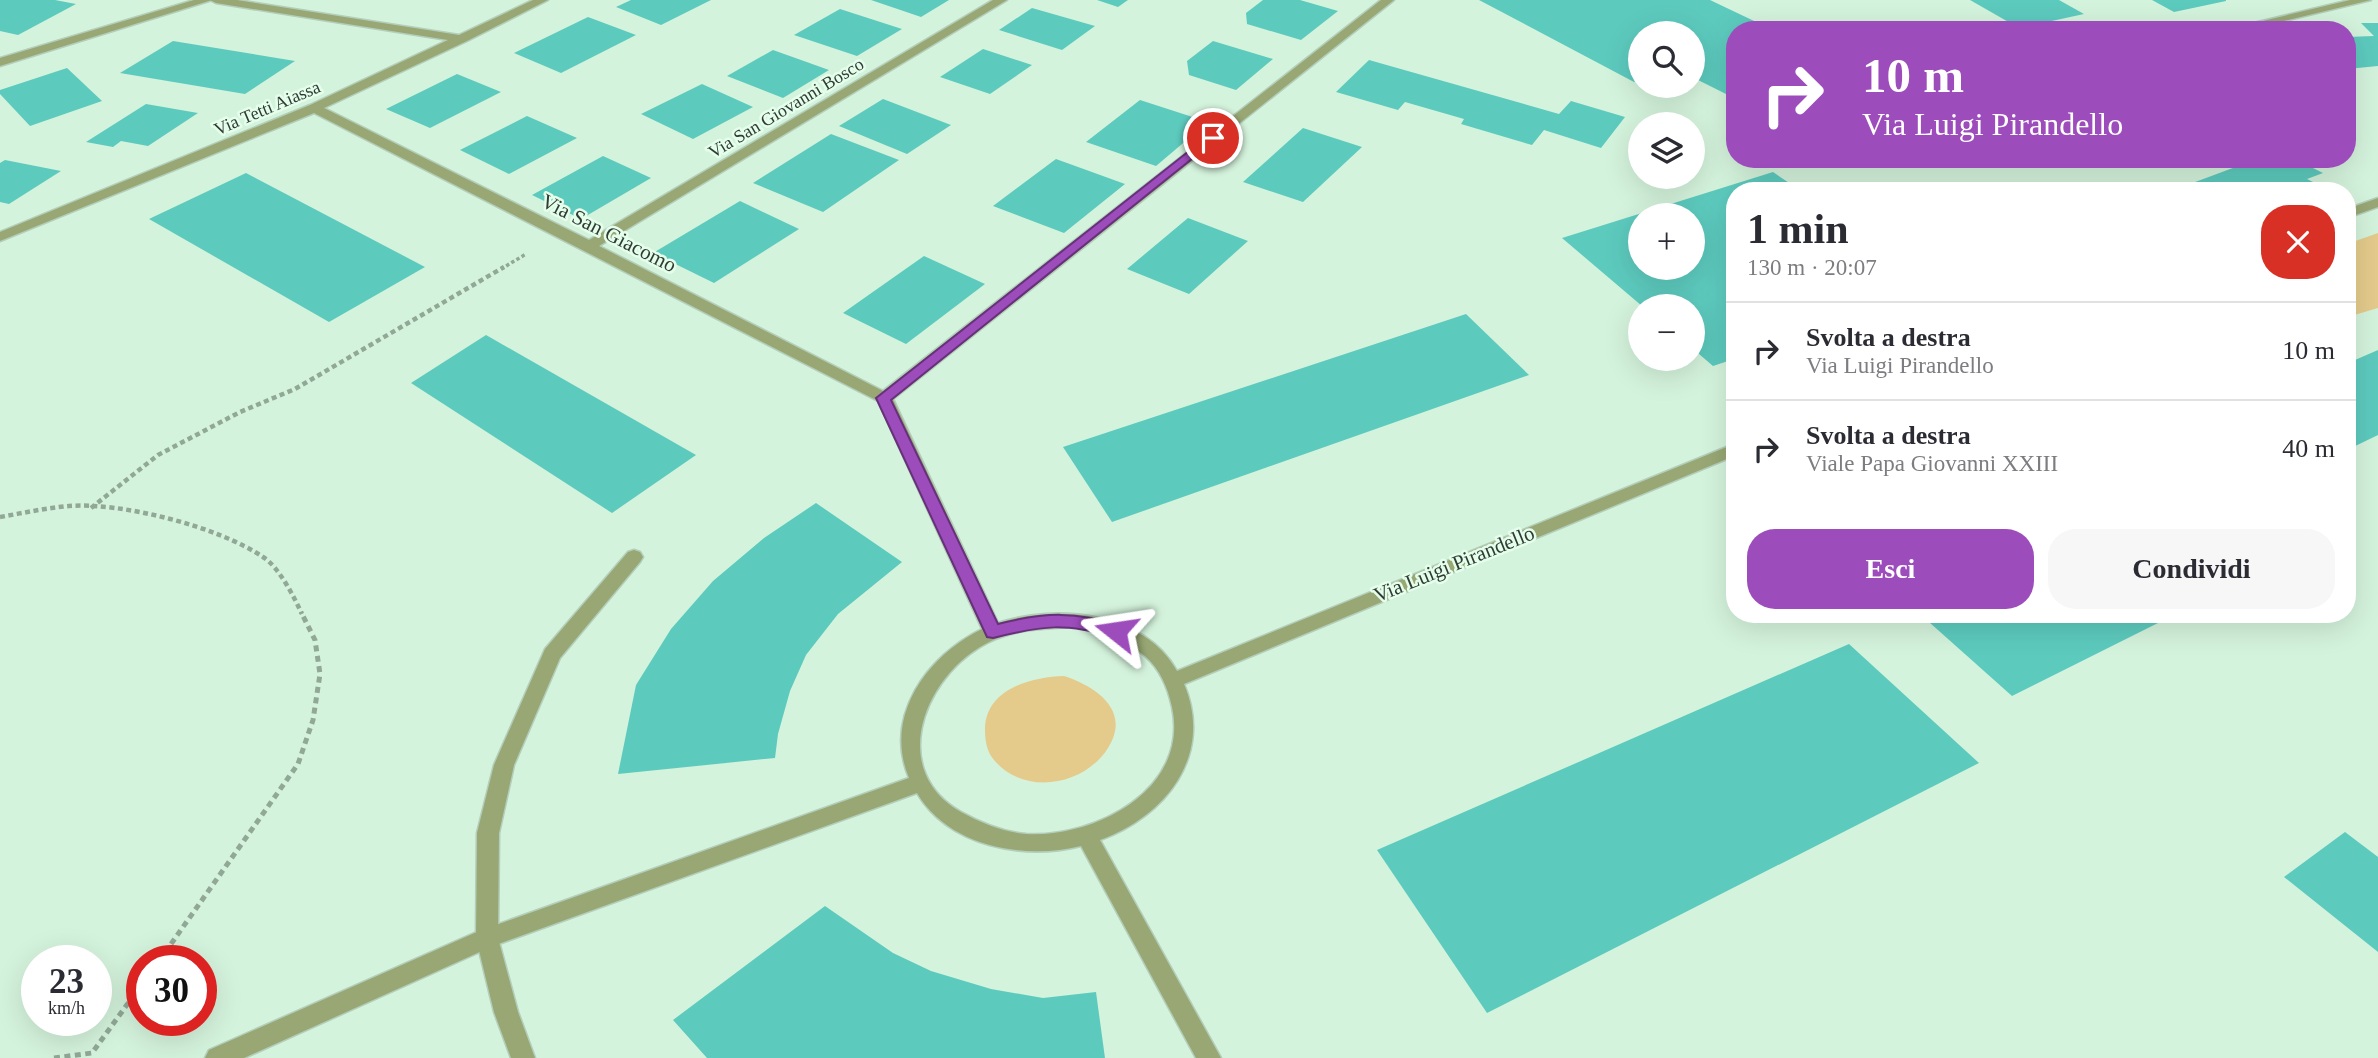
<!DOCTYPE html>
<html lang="it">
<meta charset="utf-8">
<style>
:root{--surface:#fff;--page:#f7f7f7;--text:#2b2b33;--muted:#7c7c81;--line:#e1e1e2;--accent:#9d4cbc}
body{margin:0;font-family:"Times New Roman",serif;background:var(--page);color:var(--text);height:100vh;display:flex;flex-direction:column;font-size:26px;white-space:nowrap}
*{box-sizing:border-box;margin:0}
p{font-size:23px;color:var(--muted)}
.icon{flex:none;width:38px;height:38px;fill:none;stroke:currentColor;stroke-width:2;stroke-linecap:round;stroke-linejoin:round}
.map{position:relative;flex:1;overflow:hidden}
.sheet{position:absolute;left:1726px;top:182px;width:630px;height:441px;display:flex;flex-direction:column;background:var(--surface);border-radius:28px;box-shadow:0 7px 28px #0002}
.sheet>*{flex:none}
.guide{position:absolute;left:1726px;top:21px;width:630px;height:147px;border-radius:28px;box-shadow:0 7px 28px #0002;background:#9d4cbc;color:#fff;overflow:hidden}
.tools{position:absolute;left:1628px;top:21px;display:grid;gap:14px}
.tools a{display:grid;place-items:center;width:77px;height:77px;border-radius:50%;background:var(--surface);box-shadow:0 7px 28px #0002;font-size:35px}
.speed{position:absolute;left:21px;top:945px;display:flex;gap:14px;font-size:35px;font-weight:700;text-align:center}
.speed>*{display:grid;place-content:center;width:91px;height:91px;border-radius:50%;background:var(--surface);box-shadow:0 7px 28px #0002;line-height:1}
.speed small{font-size:18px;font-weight:400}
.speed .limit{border:10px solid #d22;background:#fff;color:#111}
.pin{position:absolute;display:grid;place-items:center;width:60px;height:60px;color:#fff;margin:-30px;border:4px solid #fff;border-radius:50%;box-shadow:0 2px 7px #0007}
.me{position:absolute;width:77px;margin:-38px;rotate:285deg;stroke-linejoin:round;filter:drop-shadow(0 0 5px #0008)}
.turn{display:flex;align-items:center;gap:24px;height:147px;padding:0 21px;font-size:32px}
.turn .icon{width:91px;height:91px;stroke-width:2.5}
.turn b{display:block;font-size:49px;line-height:60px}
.round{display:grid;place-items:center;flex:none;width:74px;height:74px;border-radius:28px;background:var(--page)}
.headline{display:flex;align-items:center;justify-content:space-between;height:119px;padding:0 21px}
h1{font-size:42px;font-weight:600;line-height:52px}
.button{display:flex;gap:14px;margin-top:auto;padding:14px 21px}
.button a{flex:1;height:80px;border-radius:28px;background:var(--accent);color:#fff;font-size:28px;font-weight:600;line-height:80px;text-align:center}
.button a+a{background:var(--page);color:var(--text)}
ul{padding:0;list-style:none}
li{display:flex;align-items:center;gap:21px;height:98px;padding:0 21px;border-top:2px solid var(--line)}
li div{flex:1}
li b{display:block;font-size:26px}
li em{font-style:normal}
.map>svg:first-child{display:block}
.green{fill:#e4cb8c}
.building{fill:#5dcabe;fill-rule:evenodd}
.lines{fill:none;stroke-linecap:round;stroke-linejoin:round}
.service-casing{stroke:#b3ceba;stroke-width:3}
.minor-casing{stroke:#b3ceba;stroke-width:3}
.path-far2{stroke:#91a897;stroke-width:3.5;stroke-dasharray:3.5 2.5;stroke-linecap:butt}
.path-far1{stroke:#91a897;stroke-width:4.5;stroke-dasharray:5 3.5;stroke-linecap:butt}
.path{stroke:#91a897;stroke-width:5;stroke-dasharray:6 4.5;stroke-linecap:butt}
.service{fill:#98a774;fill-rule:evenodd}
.minor{fill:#98a774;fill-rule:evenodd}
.route{fill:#9d4cbc;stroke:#66317a;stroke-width:2}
.labels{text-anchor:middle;stroke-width:5;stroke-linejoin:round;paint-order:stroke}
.far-street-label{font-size:18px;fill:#303c33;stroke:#e5feec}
.street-label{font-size:21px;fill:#303c33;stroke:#e5feec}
</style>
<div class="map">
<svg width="2378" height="1058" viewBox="0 0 2378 1058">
<rect width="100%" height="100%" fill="#d4f3dc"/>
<g class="green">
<path d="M 2378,233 L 2378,308 L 2351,316 L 2347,315 L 2347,244 Z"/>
<path d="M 1064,676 C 1095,686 1132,710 1108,748 C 1085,785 1025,797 994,760 C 987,752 985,741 985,730 C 985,689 1031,677 1064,676 Z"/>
</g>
<g class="building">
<path d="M 0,0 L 55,0 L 76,4 L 18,35 L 0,31 Z"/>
<path d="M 631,0 L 711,0 L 661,25 L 616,7 Z"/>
<path d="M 871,0 L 949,0 L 921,17 Z"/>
<path d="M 1097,0 L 1128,0 L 1118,7 Z"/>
<path d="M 1263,0 L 1300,0 L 1338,11 L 1301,40 L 1247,24 L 1246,13 Z"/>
<path d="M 1479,0 L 1710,0 L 1773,30 L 1734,30 L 1734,98 L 1692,77 L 1692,33 L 1640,33 L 1640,80 L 1634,82 Z"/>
<path d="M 1970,0 L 2059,0 L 2084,14 L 2019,28 Z"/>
<path d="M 2152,0 L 2226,0 L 2226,1 L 2174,12 Z"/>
<path d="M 1032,8 L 1095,26 L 1062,50 L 999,30 Z"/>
<path d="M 840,9 L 902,29 L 857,56 L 794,35 Z"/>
<path d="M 588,17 L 636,35 L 561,73 L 514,53 Z"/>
<path d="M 2361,23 L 2378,23 L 2378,66 L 2347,69 L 2347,37 L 2374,36 Z"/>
<path d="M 173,41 L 295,61 L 245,94 L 120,73 Z"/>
<path d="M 1213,41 L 1273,59 L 1236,90 L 1189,75 L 1187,61 Z"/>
<path d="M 983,49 L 1032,65 L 990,94 L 940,77 Z"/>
<path d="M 773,50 L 829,70 L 783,98 L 727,76 Z"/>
<path d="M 1369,60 L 1559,114 L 1571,101 L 1625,117 L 1601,148 L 1544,130 L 1532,145 L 1461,124 L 1464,119 L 1405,102 L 1398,110 L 1336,92 Z"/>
<path d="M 67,68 L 102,101 L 30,126 L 0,94 L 0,90 Z"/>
<path d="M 457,74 L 501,92 L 430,128 L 386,109 Z"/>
<path d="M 702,84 L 753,107 L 693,139 L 641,114 Z"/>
<path d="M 883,99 L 951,125 L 907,154 L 839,126 Z"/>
<path d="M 1140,100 L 1208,122 L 1156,166 L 1086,142 Z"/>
<path d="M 146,104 L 198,113 L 148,146 L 121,141 L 113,147 L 86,142 Z"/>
<path d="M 527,116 L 577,138 L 509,174 L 460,150 Z"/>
<path d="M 1303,128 L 1362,147 L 1303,202 L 1243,182 Z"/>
<path d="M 831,134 L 899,160 L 823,212 L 753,183 Z"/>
<path d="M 603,156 L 651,178 L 581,219 L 532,195 Z"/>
<path d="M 1056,159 L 1125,184 L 1064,233 L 993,206 Z"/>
<path d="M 2257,159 L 2295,159 L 2323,173 L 2307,179 L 2321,186 L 2308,191 L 2171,191 Z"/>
<path d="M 5,160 L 61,171 L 9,204 L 0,202 L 0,163 Z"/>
<path d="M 1773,172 L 1801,191 L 1734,191 L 1734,359 L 1713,366 L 1692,348 L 1692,306 L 1642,306 L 1562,238 ZM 1640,215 L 1692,215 L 1692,268 L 1640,268 Z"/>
<path d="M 246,173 L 425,267 L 329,322 L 149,219 Z"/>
<path d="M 740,201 L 799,229 L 714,283 L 653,253 Z"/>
<path d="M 1188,218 L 1248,241 L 1189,294 L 1127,269 Z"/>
<path d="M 924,256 L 985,284 L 906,344 L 843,313 Z"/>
<path d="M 1466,314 L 1529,375 L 1112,522 L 1063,447 Z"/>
<path d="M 486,335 L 696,455 L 612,513 L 411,383 Z"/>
<path d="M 2378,350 L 2378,435 L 2347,450 L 2347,355 L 2355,360 Z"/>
<path d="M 816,503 L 902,562 L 838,614 L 806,655 L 790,691 L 778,734 L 775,758 L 618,774 L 636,685 L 671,629 L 713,581 L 764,538 Z"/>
<path d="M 1920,614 L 2176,614 L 2012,696 Z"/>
<path d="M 1849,644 L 1979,763 L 1487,1013 L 1377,850 Z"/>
<path d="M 2345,832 L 2378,857 L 2378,952 L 2284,877 Z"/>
<path d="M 825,906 L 893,953 L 931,971 L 991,989 L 1043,998 L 1096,992 L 1105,1058 L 707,1058 L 673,1020 Z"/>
</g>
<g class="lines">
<g class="service-casing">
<g id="service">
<path d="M 194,0 L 212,0 L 0,66 L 0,58 Z"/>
<path d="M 634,550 L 640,552 L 643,557 L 640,562 L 560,658 L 514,765 L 499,833 L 498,938 L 518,1012 L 535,1058 L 511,1058 L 494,1012 L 476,938 L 477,833 L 494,765 L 545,649 L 628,552 Z"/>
</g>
</g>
<g class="minor-casing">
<g id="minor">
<path d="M 210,0 L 237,0 L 459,35 L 533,0 L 548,0 L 467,41 L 324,108 L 589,240 L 993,0 L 1007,0 L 599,246 L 883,391 L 1381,0 L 1394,0 L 893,399 L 998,623 C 1056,604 1144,611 1177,671 L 1734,444 L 1734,456 L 1184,684 C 1214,755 1166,816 1100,840 L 1221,1058 L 1196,1058 L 1081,846 C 1024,860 949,847 917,793 L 493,946 L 244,1058 L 205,1058 L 209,1050 L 479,931 L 909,778 C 883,716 927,656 982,629 L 878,401 L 314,113 L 0,241 L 0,232 L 310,105 L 448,40 L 216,3 ZM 1077,627 C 1101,634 1125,640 1145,656 C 1160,669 1168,688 1172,707 C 1190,789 1096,838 1026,834 C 1003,832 981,823 961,812 C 890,772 921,683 980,647 C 1009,629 1043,628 1077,627 Z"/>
<path d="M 2350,0 L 2371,0 L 2247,30 L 2225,30 Z"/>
<path d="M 2378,198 L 2378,207 L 2347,218 L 2347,209 Z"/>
</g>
</g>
<path class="path-far2" d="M 501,269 L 526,254"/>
<g class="path-far1">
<path d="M 91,508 L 158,455 L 240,412 L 295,389 L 504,267"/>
<path d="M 0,517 C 23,513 46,508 69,506 C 122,502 219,527 263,557 C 279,567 294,597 302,614"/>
</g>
<g class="path">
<path d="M 159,961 L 298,764 L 313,720 L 320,674 L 315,640 L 301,612"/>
<path d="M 54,1058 L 92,1053 L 142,984"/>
</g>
<use href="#service" class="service"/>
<use href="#minor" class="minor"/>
</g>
<path class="route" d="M 1208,136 L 1218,138 L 891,400 L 998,624 C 1045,612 1076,611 1122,626 L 1125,631 L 1122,635 L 1116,637 C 1064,623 1045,625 993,638 L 987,637 L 876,398 Z"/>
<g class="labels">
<g class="far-street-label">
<text transform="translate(267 108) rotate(-23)" y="6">Via Tetti Aiassa</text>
<text transform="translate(786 108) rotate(-31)" y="6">Via San Giovanni Bosco</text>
</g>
<g class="street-label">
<text transform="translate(609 233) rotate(27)" y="7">Via San Giacomo</text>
<text transform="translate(1454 564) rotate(-22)" y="7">Via Luigi Pirandello</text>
</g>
</g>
</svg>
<div class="tools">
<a><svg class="icon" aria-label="search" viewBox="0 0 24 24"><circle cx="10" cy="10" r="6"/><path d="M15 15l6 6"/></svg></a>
<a><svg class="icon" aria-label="layers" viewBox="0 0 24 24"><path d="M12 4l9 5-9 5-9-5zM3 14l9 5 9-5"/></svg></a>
<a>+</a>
<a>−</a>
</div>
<div class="speed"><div>23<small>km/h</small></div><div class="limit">30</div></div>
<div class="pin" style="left:1213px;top:138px;background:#d93025"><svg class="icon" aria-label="arrive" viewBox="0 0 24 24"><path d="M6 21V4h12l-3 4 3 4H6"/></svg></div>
<svg class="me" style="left:1116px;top:631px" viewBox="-20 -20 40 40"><path d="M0-17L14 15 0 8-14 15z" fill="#9d4cbc" stroke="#fff" stroke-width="4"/></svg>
<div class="guide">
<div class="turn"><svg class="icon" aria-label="right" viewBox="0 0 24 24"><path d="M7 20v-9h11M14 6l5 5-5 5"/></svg><div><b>10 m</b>Via Luigi Pirandello</div></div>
</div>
<section class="sheet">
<div class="headline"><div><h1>1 min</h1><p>130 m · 20:07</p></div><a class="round" style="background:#d93025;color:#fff"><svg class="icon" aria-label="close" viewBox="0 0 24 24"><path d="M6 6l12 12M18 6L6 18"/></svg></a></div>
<ul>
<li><svg class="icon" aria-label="right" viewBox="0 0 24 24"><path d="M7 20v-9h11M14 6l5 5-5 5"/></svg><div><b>Svolta a destra</b><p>Via Luigi Pirandello</p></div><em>10 m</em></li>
<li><svg class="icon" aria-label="right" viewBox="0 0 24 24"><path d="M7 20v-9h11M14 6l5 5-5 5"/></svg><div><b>Svolta a destra</b><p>Viale Papa Giovanni XXIII</p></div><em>40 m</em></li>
</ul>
<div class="button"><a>Esci</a><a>Condividi</a></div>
</section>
</div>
